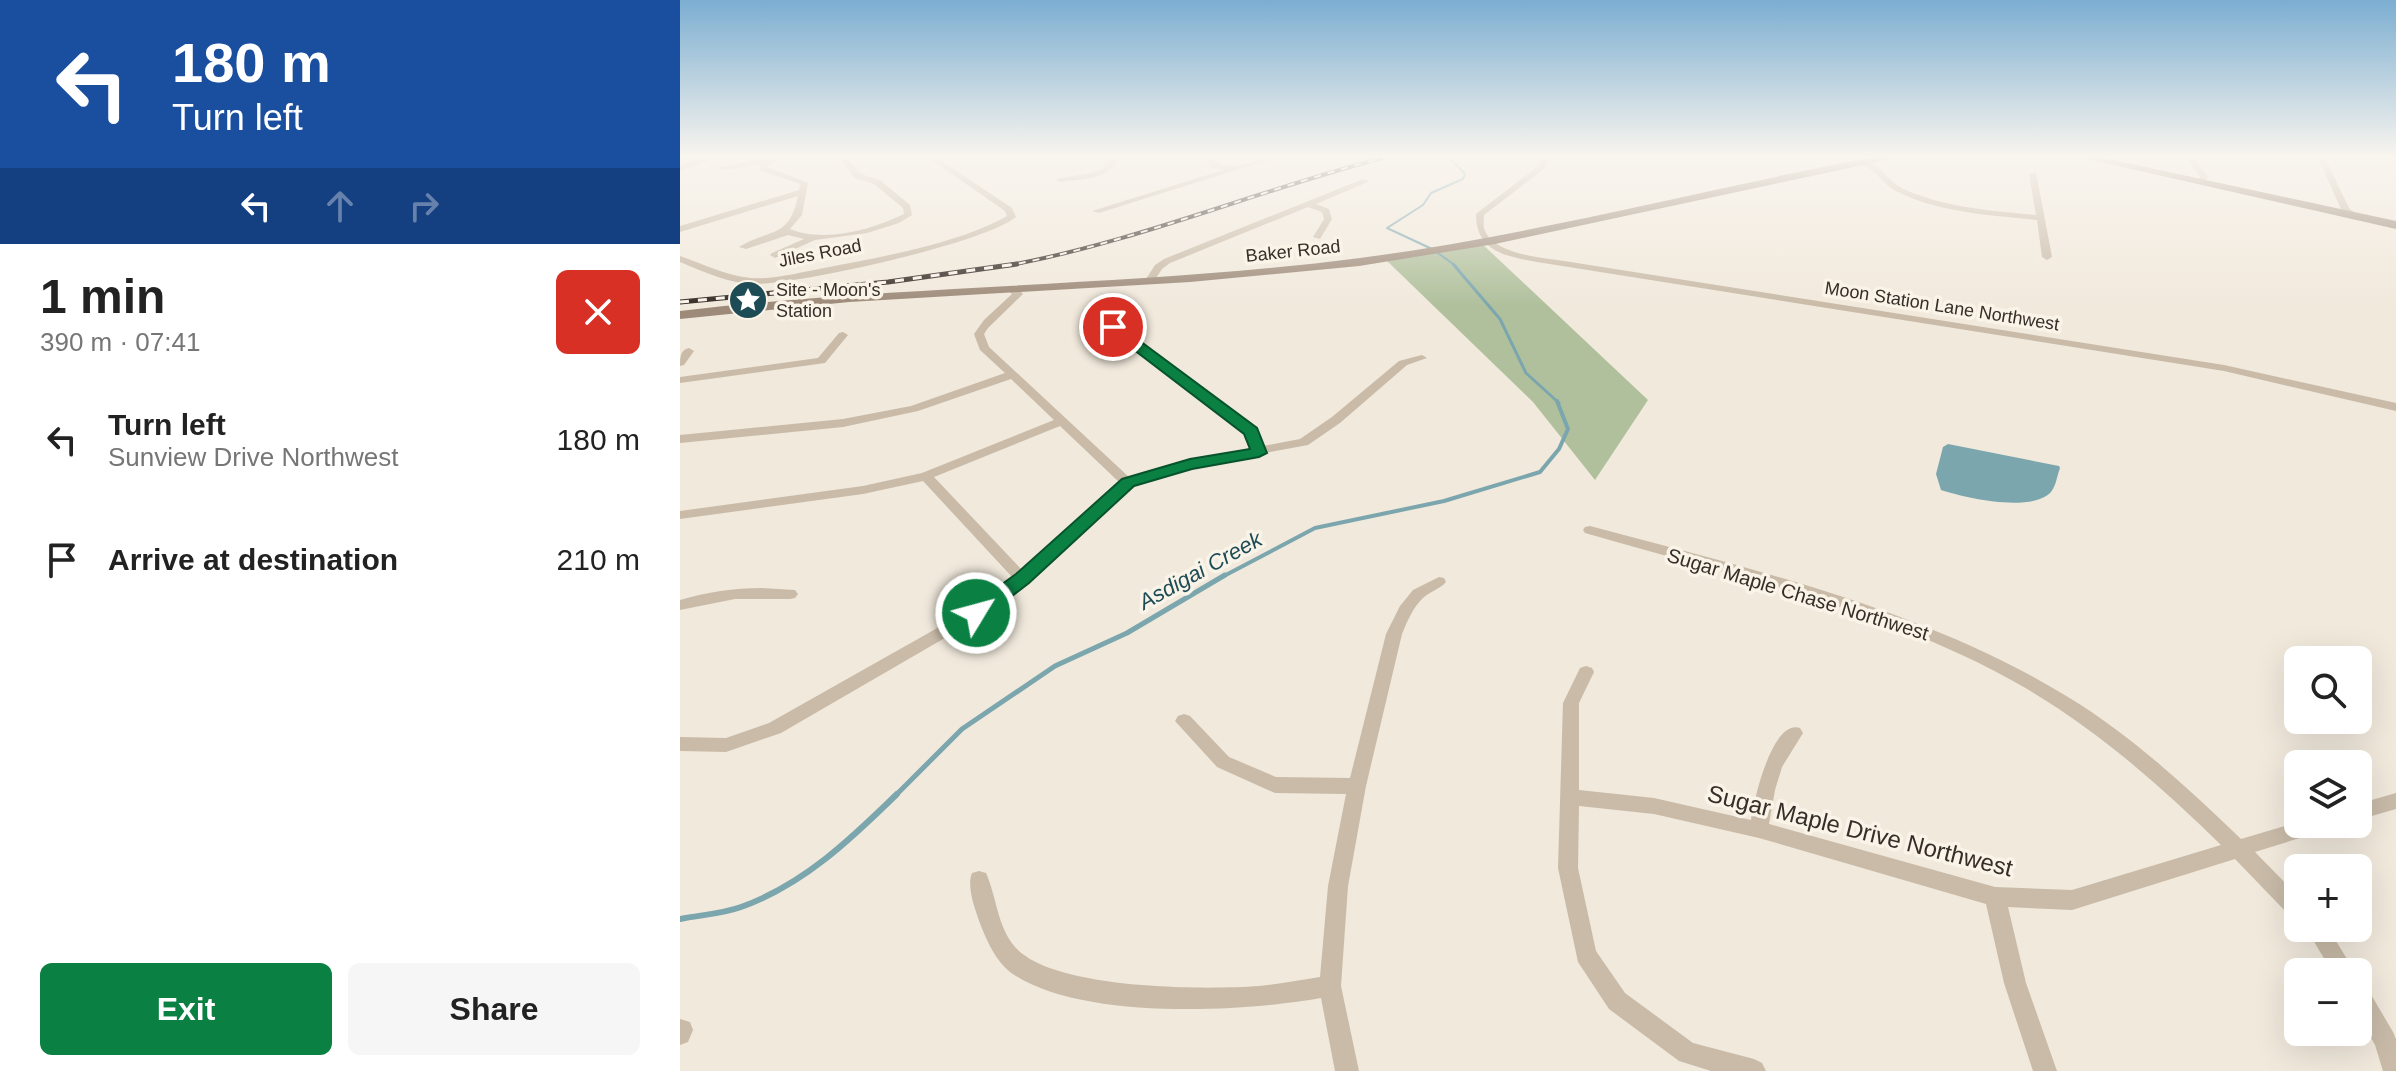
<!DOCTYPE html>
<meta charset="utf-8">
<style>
:root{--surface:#fff;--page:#f6f6f6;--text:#222;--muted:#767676;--accent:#0b8043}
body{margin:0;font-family:Helvetica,sans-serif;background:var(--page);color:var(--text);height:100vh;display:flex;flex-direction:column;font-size:30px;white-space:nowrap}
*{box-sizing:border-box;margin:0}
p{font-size:26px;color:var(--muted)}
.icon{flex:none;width:44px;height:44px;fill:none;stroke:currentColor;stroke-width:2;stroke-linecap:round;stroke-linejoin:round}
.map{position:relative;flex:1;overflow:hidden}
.side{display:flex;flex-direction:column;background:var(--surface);width:680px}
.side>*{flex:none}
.top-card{background:#1a4fa0;color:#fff;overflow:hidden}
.controls{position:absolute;left:1604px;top:646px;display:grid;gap:16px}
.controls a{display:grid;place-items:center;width:88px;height:88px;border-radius:12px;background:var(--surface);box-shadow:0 8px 32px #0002;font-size:40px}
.pin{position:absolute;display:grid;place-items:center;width:68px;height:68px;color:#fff;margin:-34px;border:4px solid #fff;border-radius:50%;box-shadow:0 2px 8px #0007}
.me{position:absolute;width:88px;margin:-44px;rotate:53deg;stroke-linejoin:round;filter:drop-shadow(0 0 6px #0008)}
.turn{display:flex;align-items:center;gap:28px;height:168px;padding:0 40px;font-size:36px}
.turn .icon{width:104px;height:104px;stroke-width:2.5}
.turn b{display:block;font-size:56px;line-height:68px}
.lanes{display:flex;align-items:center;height:76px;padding:0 40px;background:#0003;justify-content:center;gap:40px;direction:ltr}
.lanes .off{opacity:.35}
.round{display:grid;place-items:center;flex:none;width:84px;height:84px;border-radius:12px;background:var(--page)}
.head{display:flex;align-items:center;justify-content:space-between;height:136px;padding:0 40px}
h1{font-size:48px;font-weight:700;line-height:60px}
.cta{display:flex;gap:16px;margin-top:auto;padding:16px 40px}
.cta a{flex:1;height:92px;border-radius:12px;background:var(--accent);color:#fff;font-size:32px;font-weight:700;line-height:92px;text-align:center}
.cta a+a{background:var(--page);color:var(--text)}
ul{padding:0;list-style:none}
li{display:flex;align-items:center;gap:24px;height:120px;padding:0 40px}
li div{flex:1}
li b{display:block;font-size:30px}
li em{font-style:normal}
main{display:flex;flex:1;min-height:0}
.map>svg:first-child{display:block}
.green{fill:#b0c09c}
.water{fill:#7ba6ae}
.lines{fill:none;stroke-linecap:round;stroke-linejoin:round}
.stream-far4{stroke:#7ba6ae;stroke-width:2}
.stream-far3{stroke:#7ba6ae;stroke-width:3}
.stream-far2{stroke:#7ba6ae;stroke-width:4}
.stream-far1{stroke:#7ba6ae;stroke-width:5}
.stream{stroke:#7ba6ae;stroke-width:6}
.minor{fill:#c9bba8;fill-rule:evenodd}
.tertiary{fill:#c9bba8;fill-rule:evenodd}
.secondary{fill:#9d8a79;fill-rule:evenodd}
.rail-far1-casing{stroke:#362e28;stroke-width:4}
.rail-casing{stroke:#362e28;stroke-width:5}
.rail-far1{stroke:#f9f3e8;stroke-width:2;stroke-dasharray:7;stroke-linecap:butt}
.rail{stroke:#f9f3e8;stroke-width:3;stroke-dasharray:9;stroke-linecap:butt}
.route{fill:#0b8043;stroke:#07532c;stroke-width:2}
.labels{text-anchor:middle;stroke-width:7;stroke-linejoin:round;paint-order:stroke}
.far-street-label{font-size:18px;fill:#362e28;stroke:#f9f3e8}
.far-poi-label{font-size:18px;fill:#362e28;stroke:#f9f3e8;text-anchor:start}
.street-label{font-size:20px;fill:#362e28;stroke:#f9f3e8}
.water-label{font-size:22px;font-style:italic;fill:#1e4c56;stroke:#f9f3e8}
.near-street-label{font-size:24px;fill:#362e28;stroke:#f9f3e8}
</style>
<main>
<section class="side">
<div class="top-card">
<div class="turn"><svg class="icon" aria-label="left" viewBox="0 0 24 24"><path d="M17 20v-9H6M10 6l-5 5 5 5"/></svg><div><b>180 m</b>Turn left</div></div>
<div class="lanes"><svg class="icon" aria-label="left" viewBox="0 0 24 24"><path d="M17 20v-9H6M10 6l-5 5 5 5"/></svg><svg class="icon off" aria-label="ahead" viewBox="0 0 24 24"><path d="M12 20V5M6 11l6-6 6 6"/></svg><svg class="icon off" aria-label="right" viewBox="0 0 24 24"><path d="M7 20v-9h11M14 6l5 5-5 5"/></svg></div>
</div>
<div class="head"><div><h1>1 min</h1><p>390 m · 07:41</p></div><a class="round" style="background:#d93025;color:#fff"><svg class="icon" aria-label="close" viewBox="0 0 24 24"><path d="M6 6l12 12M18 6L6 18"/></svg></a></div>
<ul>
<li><svg class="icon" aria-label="left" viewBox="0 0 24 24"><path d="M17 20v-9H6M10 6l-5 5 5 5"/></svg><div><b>Turn left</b><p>Sunview Drive Northwest</p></div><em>180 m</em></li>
<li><svg class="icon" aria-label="arrive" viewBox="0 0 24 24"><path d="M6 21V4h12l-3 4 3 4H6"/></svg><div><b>Arrive at destination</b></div><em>210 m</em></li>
</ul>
<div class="cta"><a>Exit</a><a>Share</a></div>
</section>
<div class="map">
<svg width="1716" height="1071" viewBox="0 0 1716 1071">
<rect width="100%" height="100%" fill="#f1e9dc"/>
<path class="green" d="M 799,241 L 968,400 L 915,480 L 853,402 L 704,258 Z"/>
<path class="water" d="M 1268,444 L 1379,466 L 1380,468 C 1377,476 1376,486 1371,492 C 1351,513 1286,498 1261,490 L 1256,474 L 1263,447 Z"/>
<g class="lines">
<g class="stream-far4">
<path d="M 752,249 L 707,228 L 743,205 L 751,193 L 783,179 L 785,174 L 768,156"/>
<path d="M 755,251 L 776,266"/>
</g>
<path class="stream-far3" d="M 773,264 L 820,319 L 846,373 L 879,403"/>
<path class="stream-far2" d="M 542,577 L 635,528 L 764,501 L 860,472 L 879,449 L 888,429 L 877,401"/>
<path class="stream-far1" d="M 215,796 L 282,729 L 375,666 L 447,633 L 545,575"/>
<path class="stream" d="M 0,919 C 20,915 42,914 61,907 C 123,885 171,839 217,794"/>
<g class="minor">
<path d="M 95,156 L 105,156 L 90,164 L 87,167 L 128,183 L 122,215 L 110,229 C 145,243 191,230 224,214 L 223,208 L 194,184 L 175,178 L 157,156 L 164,156 L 181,174 L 200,180 L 230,205 L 232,215 L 219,223 L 187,233 L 135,240 L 95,258 L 90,255 L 92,253 L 124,239 L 108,235 L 66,249 L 59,247 C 89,228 109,240 118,196 L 0,232 L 0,226 L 119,190 L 120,184 L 80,170 L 81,165 L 41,170 L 37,168 Z"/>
<path d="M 246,156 L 254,156 L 332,208 L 336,217 C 302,244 123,283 76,284 C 50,284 24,272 0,262 L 0,256 C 24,264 46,276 71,278 C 94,280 121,272 144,268 C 200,257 278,244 327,216 L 325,211 Z"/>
<path d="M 340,156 L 364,156 L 361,158 Z"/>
<path d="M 423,156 L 431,156 L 437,162 C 426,180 399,179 380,182 L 376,180 C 392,173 417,178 429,162 Z"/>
<path d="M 525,156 L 532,156 C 547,179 579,156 601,156 L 419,213 L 412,211 L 543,170 L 531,167 Z"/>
<path d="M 863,156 L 870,156 L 864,169 L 804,215 C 804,219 803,224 804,228 C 811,254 862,258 884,261 L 1544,365 L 1716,403 L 1716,411 L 1544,371 L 857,262 C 826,256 796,252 796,214 L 858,166 Z"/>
<path d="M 1506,156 L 1513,156 L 1528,177 L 1523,184 L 1516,182 L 1520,177 Z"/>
<path d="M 1549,156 L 1558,156 L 1559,157 L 1555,159 Z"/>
<path d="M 1637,156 L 1644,156 L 1669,208 L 1677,215 L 1677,219 L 1671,219 L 1661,209 Z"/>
<path d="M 1182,161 C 1200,162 1204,176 1217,185 C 1223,189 1232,193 1239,195 C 1276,209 1317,211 1356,215 L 1349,174 L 1356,172 L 1372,257 L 1367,260 L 1362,257 L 1357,220 C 1310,215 1259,213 1216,191 C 1202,184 1198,171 1182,165 Z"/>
<path d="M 683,179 L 690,181 L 636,204 L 649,209 L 652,219 L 640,239 L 633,237 L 644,219 L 642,212 L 628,207 L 490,263 L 482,269 L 474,281 L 466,279 L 475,265 L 484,259 Z"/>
<path d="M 333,286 L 339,286 L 339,290 L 343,294 L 308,328 L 304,334 L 309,347 L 450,478 L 510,460 L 571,448 L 566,434 L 429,329 L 402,322 L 402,318 L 437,325 L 575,429 L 583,446 L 620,439 L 652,417 L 719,361 L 742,355 L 747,358 L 727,365 L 660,423 L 628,445 L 585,453 L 579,457 L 574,455 L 512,467 L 453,486 L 347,583 L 301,617 L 101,733 L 46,752 L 0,751 L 0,737 L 46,738 L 89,723 L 291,609 L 333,578 L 243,481 L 183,494 L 0,519 L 0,511 L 183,486 L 242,473 L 374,420 L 331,379 L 238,411 L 163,427 L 0,443 L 0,435 L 163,419 L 231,406 L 325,373 L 300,350 L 294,334 L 304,320 L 332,294 L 329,291 ZM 380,426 L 440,483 L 342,570 L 254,477 Z"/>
<path d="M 163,332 L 168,335 L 145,363 L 0,383 L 0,377 L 138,358 L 159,333 Z"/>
<path d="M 9,348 L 14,351 L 4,365 L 0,366 C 0,358 0,350 9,348 Z"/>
<path d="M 910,526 C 1072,569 1244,609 1388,697 C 1452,736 1507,787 1561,839 L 1618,822 L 1618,824 L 1648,824 L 1645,830 L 1575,852 L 1618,896 L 1618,920 L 1611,917 L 1555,859 L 1392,910 L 1328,907 L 1346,983 L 1377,1071 L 1353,1071 L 1324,983 L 1306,904 L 1079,838 L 974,814 L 899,806 L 898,868 L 916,951 L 945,993 L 1013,1043 L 1074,1059 L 1082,1063 L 1086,1071 L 1031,1071 L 999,1061 L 929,1009 L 898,962 L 878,868 L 883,703 L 900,668 L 906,666 L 912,668 L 914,672 L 899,703 L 899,790 L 974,798 L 1071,820 C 1074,800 1092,719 1120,728 L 1123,733 L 1102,767 L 1095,790 L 1089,824 L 1315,887 L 1392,890 L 1541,845 C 1480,785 1416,729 1342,686 C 1208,609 1052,576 905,533 L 903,530 L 905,527 Z"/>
<path d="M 759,577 L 764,578 L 766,582 C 760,589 751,591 743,598 C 733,607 727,622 722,634 L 686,786 L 668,886 L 661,986 L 679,1071 L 655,1071 L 641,998 C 562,1012 398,1021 330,972 C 316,961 308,943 301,926 C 296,912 286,887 292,873 L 299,871 L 306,873 C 317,898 317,926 335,947 C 372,990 524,990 579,986 C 599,984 620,980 640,977 L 648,886 L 666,794 L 595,793 L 588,790 L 537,767 L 495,721 L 498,716 L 504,714 L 510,716 L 549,757 L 596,777 L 670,778 L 706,634 L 720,606 L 733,590 Z"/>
<path d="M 82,588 L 115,590 L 118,594 L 115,598 L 110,599 L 55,599 L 0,610 L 0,600 C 27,592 54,588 82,588 Z"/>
<path d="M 1716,793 L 1716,809 L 1678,820 L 1678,804 Z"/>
<path d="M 1626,928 L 1648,928 L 1675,972 L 1652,972 Z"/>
<path d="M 1678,983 L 1686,986 L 1713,1032 L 1716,1039 L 1716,1071 L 1703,1071 L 1695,1045 L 1678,1015 Z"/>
<path d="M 0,1019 L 10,1022 L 13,1030 L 8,1042 L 0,1045 Z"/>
</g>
<path class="tertiary" d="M 27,156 L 42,156 L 0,171 L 0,165 Z"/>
<g class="secondary">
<path d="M 1200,156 L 1225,156 L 815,244 L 679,266 L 510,282 L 169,302 L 0,319 L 0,311 C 226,284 455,287 680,258 C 856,235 1027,188 1200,156 Z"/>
<path d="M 1394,156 L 1415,156 L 1716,221 L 1716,229 Z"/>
</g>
<g class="rail-far1-casing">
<path id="rail-far1" d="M 325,266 C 458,242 580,189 710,156"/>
</g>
<g class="rail-casing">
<path id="rail" d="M 0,302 L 208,282 L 337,264"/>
</g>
<use href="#rail-far1" class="rail-far1"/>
<use href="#rail" class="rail"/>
</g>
<linearGradient id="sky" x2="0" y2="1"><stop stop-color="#7caed1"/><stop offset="0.51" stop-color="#f9f5ef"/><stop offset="1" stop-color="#f9f5ef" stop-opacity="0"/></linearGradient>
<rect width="1716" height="306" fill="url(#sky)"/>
<path class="route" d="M 428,324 L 437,324 L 577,428 L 587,453 L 579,457 L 512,469 L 454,486 L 349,583 L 303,618 L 289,618 L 286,613 L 289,608 L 336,574 L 442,479 L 510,459 L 570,449 L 564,434 L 428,330 Z"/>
<defs>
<g id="sight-disc" transform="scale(2)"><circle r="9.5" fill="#1e4c56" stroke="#f9f3e8"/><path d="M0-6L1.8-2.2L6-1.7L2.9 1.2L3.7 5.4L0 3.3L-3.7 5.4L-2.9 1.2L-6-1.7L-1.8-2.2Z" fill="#fff"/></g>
</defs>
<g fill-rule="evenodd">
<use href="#sight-disc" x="68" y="300"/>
</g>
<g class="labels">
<g class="far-street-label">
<text transform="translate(613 251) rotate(-6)" y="6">Baker Road</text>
<text transform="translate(140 253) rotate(-11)" y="6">Jiles Road</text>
<text transform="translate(1262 306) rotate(9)" y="6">Moon Station Lane Northwest</text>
</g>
<g class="far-poi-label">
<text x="96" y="296">Site - Moon's<tspan x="96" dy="21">Station</tspan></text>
</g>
<g class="street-label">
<text transform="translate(1118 594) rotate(17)" y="7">Sugar Maple Chase Northwest</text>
</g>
<g class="water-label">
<text transform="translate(520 570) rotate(-29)" y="8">Asdigai Creek</text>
</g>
<g class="near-street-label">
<text transform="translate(1180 831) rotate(14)" y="8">Sugar Maple Drive Northwest</text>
</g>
</g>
</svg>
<div class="controls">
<a><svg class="icon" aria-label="search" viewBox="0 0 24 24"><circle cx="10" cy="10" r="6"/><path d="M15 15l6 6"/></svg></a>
<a><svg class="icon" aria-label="layers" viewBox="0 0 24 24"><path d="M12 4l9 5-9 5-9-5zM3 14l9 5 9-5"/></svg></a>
<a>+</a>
<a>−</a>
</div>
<div class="pin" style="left:433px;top:327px;background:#d93025"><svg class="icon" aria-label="arrive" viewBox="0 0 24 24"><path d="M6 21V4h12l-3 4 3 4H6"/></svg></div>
<svg class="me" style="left:296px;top:613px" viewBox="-20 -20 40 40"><circle r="17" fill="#0b8043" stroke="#fff" stroke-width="3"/><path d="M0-11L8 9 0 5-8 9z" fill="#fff"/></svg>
</div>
</main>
